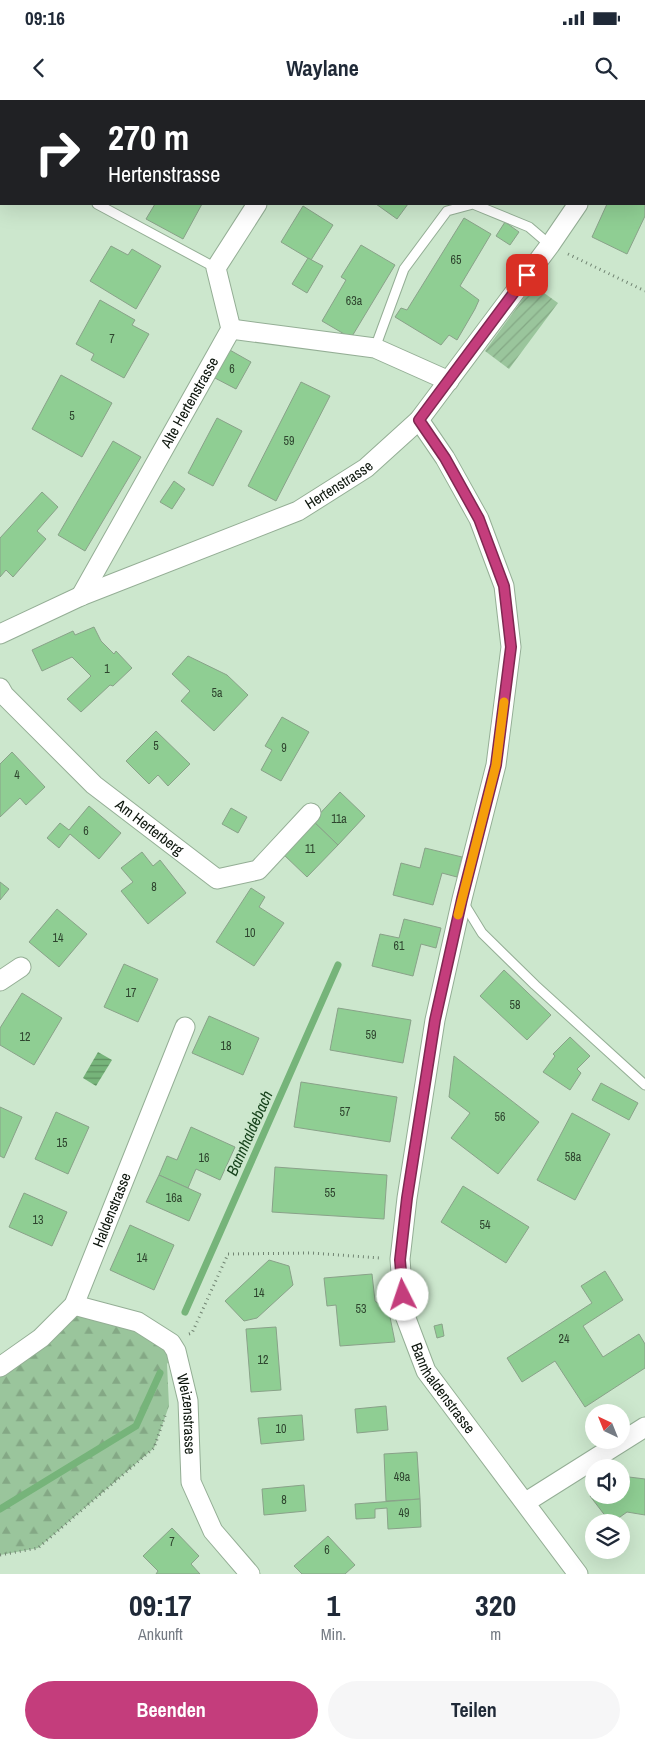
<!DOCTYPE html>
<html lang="de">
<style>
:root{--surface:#fff;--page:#f6f6f7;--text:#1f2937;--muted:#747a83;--accent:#c43d7c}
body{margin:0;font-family:"Archivo Narrow",sans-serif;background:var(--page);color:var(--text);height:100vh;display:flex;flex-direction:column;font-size:19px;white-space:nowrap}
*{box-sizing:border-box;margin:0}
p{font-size:16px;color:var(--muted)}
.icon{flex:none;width:28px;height:28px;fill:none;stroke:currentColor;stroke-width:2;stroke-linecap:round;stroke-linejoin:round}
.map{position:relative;height:1474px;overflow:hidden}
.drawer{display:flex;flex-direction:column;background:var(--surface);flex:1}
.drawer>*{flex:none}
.top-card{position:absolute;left:0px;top:0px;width:645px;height:105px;box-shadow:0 5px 20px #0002;background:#202124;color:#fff;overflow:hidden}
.needle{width:32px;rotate:317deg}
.fabs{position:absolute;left:585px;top:1304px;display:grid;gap:10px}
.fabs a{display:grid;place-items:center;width:45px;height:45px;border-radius:50%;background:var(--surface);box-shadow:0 5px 20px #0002;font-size:25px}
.pin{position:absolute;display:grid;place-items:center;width:42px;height:42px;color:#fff;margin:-21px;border-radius:10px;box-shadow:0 2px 8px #0006}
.me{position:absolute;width:55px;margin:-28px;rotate:356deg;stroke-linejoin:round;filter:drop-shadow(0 0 4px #0008)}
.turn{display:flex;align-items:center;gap:18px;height:105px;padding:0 25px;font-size:22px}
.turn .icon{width:65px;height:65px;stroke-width:2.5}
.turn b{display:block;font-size:35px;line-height:42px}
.eta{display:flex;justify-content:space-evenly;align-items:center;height:85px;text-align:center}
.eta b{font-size:30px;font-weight:800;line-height:35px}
.button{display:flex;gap:10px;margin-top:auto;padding:10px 25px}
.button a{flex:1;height:58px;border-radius:30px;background:var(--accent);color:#fff;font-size:20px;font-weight:800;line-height:58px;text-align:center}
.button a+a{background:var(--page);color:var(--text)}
.status{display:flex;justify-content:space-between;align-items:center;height:35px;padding:0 25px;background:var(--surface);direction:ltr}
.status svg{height:14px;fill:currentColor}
header{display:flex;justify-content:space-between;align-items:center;height:65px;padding:0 25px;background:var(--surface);font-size:22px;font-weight:800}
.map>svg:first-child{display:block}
.forest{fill:url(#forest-firs)}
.garden{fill:url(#garden-furrows)}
.water{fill:url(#water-rules)}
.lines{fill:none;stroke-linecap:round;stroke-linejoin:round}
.stream{stroke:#76b47a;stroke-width:7}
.building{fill:#8fce93;stroke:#89a289}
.service-casing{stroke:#94ae95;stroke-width:11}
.minor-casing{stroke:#94ae95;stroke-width:21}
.path{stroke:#718472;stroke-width:3;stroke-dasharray:1 4;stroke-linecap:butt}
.service{stroke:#fff;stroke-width:9}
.minor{stroke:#fff;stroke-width:19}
.route-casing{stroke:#7f2851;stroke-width:12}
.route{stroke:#c43d7c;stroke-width:9}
.slow{stroke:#f59e0b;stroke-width:9}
.labels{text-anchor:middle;stroke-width:4;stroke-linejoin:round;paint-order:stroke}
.number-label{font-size:12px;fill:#2e442e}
.street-label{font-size:15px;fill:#0d160d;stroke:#cce7cd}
.water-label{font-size:16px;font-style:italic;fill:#17431c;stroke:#cce7cd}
</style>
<div class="status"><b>09:16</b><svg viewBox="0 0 49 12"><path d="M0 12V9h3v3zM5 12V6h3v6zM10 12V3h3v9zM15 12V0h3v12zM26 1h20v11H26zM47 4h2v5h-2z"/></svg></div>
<header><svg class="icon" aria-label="back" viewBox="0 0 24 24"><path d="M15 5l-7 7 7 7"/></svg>Waylane<svg class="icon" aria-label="search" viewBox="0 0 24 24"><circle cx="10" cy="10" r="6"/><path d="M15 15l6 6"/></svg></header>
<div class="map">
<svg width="645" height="1474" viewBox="0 0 645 1474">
<defs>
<pattern id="forest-firs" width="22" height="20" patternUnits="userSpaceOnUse" patternTransform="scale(1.25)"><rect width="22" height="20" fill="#9ac59c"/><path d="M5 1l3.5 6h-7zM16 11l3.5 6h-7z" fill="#84a885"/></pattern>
<pattern id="garden-furrows" width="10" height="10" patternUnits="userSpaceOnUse" patternTransform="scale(1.25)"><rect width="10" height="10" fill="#9ac59c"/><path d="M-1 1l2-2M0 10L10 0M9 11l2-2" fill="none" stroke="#84a885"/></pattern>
<pattern id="water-rules" width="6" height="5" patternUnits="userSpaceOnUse" patternTransform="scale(1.25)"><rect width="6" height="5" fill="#76b47a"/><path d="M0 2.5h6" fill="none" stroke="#5f9162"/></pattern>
</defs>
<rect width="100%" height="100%" fill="#cce7cd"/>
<path class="forest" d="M 74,1205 L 138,1222 L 176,1251 L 167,1264 L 169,1306 L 154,1348 L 38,1448 L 0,1455 L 0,1267 Z"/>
<path class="garden" d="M 533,185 L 558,203 L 509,269 L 485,251 Z"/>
<path class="water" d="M 98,952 L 112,960 L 96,986 L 83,978 Z"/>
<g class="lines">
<g class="stream">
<path d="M 185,1212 L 338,865"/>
<path d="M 0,1409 L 136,1326 L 160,1273"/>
</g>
</g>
<g class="building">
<path d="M 496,0 L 559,0 L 561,1 L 495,1 Z"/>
<path d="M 644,61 L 645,116 L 627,154 L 592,137 L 607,104 L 644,104 Z"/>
<path d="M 155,104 L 202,104 L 183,139 L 146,119 Z"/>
<path d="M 376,104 L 408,104 L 397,119 Z"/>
<path d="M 303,106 L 333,125 L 311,160 L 281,142 Z"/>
<path d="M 464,118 L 491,134 L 460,186 L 479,200 L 475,209 L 457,240 L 449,235 L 441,245 L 395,217 L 401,208 L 407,210 Z"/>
<path d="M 505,122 L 519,132 L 510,145 L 496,136 Z"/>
<path d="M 361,145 L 395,165 L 351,238 L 322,221 L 346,180 L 341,177 Z"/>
<path d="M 111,146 L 128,155 L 132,149 L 161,166 L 136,209 L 90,181 Z"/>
<path d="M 308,158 L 323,166 L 307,193 L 292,184 Z"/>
<path d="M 100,200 L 135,220 L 132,225 L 149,234 L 124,278 L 91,260 L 94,254 L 76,244 Z"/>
<path d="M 228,249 L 251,262 L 236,289 L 213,277 Z"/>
<path d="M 61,275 L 112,303 L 82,357 L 32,329 Z"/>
<path d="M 301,282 L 330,296 L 276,401 L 248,386 Z"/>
<path d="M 217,318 L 242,331 L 213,386 L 188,373 Z"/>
<path d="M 113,341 L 141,357 L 85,451 L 58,435 Z"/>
<path d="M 174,381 L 185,389 L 172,409 L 160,402 Z"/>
<path d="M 42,392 L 58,407 L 37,431 L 46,439 L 13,477 L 6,470 L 0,477 L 0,438 Z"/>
<path d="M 94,527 L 101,541 L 114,554 L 116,551 L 132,568 L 113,586 L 110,585 L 81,612 L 67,599 L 91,576 L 72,557 L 42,571 L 32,550 L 73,531 L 75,535 Z"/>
<path d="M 188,556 L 227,575 L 248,595 L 214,631 L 181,601 L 190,591 L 172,574 Z"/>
<path d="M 282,617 L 309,632 L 281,681 L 261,670 L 272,650 L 265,646 Z"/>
<path d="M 156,631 L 190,664 L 168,686 L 158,675 L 149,684 L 126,661 Z"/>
<path d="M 12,652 L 45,687 L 26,705 L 20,698 L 0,717 L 0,664 Z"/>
<path d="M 340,692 L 365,716 L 338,745 L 313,721 Z"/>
<path d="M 89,706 L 121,733 L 99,759 L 70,734 L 59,748 L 47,738 L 60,723 L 69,730 Z"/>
<path d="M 231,708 L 247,717 L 238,733 L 222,724 Z"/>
<path d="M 313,721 L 338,745 L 307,777 L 282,753 Z"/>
<path d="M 425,748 L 462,757 L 457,777 L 442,773 L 433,805 L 393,795 L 401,763 L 420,768 Z"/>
<path d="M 142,752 L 153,766 L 160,760 L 186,793 L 148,824 L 121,791 L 133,782 L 121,768 Z"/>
<path d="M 0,782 L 9,789 L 0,800 Z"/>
<path d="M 251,788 L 265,797 L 259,807 L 284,823 L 254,866 L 216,842 Z"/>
<path d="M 57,809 L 87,834 L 59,867 L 29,842 Z"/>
<path d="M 404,819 L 441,828 L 436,848 L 421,844 L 413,876 L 372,866 L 380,834 L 399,838 Z"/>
<path d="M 124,864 L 158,879 L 138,922 L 104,907 Z"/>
<path d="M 504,870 L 551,915 L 527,940 L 480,896 Z"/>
<path d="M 22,893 L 62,918 L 34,965 L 0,945 L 0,928 Z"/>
<path d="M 338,908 L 411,920 L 403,963 L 330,950 Z"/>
<path d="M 209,916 L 259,938 L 243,975 L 192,953 Z"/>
<path d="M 570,937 L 590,956 L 577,969 L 581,973 L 570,990 L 543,972 L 555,956 L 553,954 Z"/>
<path d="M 454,956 L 539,1022 L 498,1074 L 451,1038 L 470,1013 L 449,997 Z"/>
<path d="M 301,982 L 397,997 L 390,1042 L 294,1027 Z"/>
<path d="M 601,983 L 638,1003 L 629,1020 L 592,1000 Z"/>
<path d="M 0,1007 L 22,1017 L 4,1058 L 0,1056 Z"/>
<path d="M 56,1012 L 89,1027 L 68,1074 L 35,1059 Z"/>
<path d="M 572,1013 L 610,1034 L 575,1100 L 537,1080 Z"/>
<path d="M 191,1027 L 235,1047 L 220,1080 L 196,1069 L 188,1088 L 159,1075 L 167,1056 L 177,1060 Z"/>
<path d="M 275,1067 L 387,1075 L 384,1119 L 272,1112 Z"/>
<path d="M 159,1075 L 201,1094 L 189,1121 L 146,1102 Z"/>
<path d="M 463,1086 L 529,1127 L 506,1163 L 441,1122 Z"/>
<path d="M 24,1093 L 67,1112 L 52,1146 L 9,1127 Z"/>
<path d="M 130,1125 L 174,1145 L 154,1190 L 110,1170 Z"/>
<path d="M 269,1160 L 289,1166 L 293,1185 L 257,1218 L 244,1221 L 225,1201 Z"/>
<path d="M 605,1171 L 623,1200 L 583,1226 L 603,1257 L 639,1234 L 645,1244 L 645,1268 L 585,1307 L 555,1261 L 522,1282 L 507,1258 L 592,1203 L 581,1186 Z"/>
<path d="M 372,1174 L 375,1201 L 389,1212 L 395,1242 L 340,1246 L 336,1205 L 327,1206 L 324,1178 Z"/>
<path d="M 442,1224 L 444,1236 L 437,1238 L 434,1226 Z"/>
<path d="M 276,1227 L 281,1290 L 251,1292 L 246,1229 Z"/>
<path d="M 386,1306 L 388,1330 L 357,1333 L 355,1309 Z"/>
<path d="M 302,1315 L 304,1340 L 261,1344 L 258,1318 Z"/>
<path d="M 417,1352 L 420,1399 L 386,1401 L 384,1354 Z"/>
<path d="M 621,1376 L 645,1379 L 645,1415 L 627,1412 L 613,1422 L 610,1422 L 590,1396 L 594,1394 L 594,1395 L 621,1395 Z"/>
<path d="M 304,1385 L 306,1411 L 264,1415 L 262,1389 Z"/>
<path d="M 420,1399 L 421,1427 L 388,1429 L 387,1408 L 375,1409 L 375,1418 L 356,1419 L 355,1404 Z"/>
<path d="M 172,1428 L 199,1456 L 191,1464 L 200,1474 L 156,1474 L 158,1471 L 143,1456 Z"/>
<path d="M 328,1436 L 355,1465 L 345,1474 L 302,1474 L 294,1466 Z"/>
</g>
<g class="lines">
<g class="service-casing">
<g id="service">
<path d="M 474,0 L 475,1"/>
<path d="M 97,104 L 216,168"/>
<path d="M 375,248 L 404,169 L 447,111 L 473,104 L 529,127 L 550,145"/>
<path d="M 463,802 L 482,833 L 535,885 L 645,985"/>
</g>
</g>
<g class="minor-casing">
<g id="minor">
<path d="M 322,1 L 323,0"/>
<path d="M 644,24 L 645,23"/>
<path d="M 231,229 L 375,248 L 449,281"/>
<path id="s1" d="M 419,320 L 445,358 L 479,419 L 504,486 L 511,547 L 496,665 L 462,799 L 435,920 L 407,1098 L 400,1159 L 404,1213 L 426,1271 L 578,1474"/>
<path id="s2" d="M 81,496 L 231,229 L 216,168 L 257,104"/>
<path id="s3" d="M 0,534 L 81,496 L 298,411 L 366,368 L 419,320 L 550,145 L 578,104"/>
<path id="s4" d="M 0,588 L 4,595 L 94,685 L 217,779 L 258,770 L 311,713"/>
<path d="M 0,881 L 21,867"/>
<path id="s5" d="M 74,1205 L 138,1222 L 171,1243 L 176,1251 L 188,1301 L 191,1382 L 213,1431 L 250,1474"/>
<path id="s6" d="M 0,1267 L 41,1238 L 74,1205 L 185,927"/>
<path d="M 526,1402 L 645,1327"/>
</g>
</g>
<g class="path">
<path d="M 0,45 L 1,46"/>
<path d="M 568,154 L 645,191"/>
<path d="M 189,1234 L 192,1233 L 228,1154 L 312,1153 L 380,1158"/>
<path d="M 0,1455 L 38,1448 L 154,1348 L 166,1313"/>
</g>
<use href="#service" class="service"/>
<use href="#minor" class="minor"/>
</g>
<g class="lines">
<g class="route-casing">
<path id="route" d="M 403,1195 L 400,1160 L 407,1098 L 435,920 L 462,799 L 496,665 L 511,547 L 504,486 L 479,419 L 445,358 L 419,320 L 527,175"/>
</g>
<use href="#route" class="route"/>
<path class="slow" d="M 458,815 L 496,665 L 504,602"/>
</g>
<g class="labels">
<g class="number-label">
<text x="456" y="164">65</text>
<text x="354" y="205">63a</text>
<text x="112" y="243">7</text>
<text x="232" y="273">6</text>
<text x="72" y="320">5</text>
<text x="289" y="345">59</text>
<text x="107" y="573">1</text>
<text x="217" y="597">5a</text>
<text x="156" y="650">5</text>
<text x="284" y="652">9</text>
<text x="17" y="679">4</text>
<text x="339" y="723">11a</text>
<text x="86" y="735">6</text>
<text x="310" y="753">11</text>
<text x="154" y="791">8</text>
<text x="250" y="837">10</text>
<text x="58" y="842">14</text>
<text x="399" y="850">61</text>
<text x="131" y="897">17</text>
<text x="515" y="909">58</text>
<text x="371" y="939">59</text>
<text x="25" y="941">12</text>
<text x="226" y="950">18</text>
<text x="345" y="1016">57</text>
<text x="500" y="1021">56</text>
<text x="62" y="1047">15</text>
<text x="573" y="1061">58a</text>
<text x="204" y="1062">16</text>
<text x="330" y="1097">55</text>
<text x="174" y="1102">16a</text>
<text x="38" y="1124">13</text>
<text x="485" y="1129">54</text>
<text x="142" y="1162">14</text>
<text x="259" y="1197">14</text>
<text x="361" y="1213">53</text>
<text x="564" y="1243">24</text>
<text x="263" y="1264">12</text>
<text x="281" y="1333">10</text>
<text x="402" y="1381">49a</text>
<text x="284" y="1404">8</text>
<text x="404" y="1417">49</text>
<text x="172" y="1446">7</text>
<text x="327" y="1454">6</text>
</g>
<g class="street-label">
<text dy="5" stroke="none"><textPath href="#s2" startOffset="222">Alte Hertenstrasse</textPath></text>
<text dy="5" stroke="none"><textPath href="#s3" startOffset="371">Hertenstrasse</textPath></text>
<text dy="5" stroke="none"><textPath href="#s4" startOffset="205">Am Herterberg</textPath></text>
<text dy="5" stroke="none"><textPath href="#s6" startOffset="199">Haldenstrasse</textPath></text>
<text dy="5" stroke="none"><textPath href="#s1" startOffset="1011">Bannhaldenstrasse</textPath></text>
<text dy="5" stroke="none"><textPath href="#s5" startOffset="179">Weizenstrasse</textPath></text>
</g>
<g class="water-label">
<text transform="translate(249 1033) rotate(-66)" y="6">Bannhaldebach</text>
</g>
</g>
</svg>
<div class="fabs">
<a><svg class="needle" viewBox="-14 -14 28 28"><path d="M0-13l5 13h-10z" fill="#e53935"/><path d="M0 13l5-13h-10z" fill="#747a83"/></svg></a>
<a><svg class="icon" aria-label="sound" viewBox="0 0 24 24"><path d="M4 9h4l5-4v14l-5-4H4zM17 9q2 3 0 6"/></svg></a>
<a><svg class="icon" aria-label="layers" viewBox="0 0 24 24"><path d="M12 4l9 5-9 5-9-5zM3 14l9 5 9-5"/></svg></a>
</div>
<div class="pin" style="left:527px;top:175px;background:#d93025"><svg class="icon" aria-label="arrive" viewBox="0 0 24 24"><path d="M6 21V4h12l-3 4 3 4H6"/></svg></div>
<svg class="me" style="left:403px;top:1195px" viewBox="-20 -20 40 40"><circle r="19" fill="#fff"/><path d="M0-13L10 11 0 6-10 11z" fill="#c43d7c"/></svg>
<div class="top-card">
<div class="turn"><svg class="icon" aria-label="right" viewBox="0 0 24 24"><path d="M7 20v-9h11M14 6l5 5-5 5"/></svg><div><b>270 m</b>Hertenstrasse</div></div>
</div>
</div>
<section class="drawer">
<div class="eta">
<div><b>09:17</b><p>Ankunft</p></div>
<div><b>1</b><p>Min.</p></div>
<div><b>320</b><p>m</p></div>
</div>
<div class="button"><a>Beenden</a><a>Teilen</a></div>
</section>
